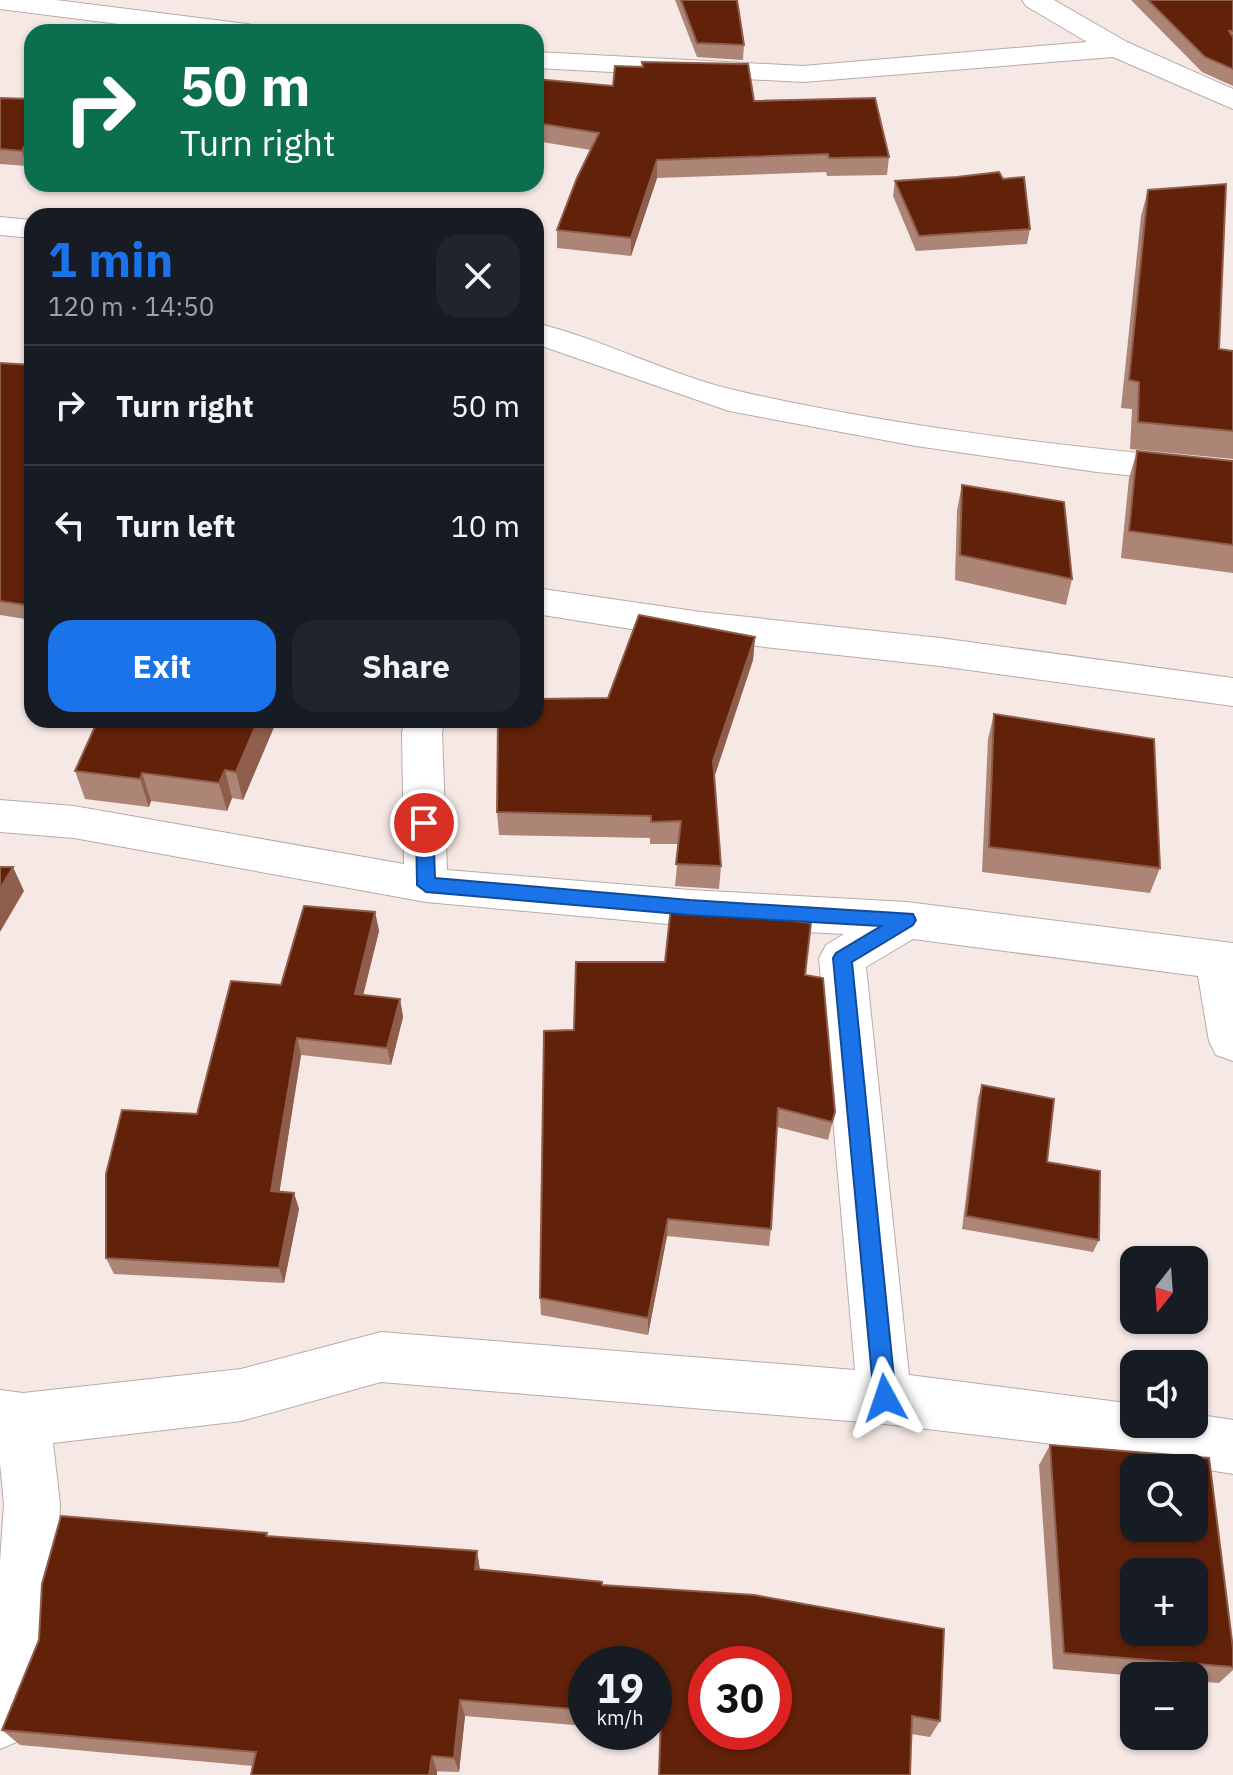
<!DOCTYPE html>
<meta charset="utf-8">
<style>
:root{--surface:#171b24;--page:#20242c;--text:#f1f3f6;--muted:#9ea1a6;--line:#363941;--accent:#1a73e8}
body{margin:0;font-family:"IBM Plex Sans",sans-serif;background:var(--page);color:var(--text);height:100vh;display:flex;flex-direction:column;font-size:30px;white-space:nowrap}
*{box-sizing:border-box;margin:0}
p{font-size:26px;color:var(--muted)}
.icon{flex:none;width:44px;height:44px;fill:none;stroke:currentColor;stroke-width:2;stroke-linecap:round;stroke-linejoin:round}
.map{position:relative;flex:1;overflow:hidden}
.sheet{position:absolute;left:24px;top:208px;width:520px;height:520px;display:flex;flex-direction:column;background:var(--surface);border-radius:24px;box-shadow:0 2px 6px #0004}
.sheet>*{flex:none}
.banner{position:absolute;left:24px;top:24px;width:520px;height:168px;border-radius:24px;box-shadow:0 2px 6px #0004;background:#0b6e4f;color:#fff;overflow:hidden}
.needle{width:52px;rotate:197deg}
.controls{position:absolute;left:1120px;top:1246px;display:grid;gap:16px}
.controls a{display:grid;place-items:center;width:88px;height:88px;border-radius:16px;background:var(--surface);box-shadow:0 2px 6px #0004;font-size:40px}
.speed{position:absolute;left:568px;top:1646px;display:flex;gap:16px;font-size:40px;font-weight:700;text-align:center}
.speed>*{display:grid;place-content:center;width:104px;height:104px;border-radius:50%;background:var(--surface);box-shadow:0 2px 6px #0004;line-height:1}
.speed small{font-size:20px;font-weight:400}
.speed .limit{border:12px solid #d22;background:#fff;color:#111}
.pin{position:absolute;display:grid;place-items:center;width:68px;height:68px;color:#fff;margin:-34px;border:4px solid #fff;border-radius:50%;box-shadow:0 2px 8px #0007}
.me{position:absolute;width:88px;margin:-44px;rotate:355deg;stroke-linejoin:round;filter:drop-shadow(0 0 6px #0008)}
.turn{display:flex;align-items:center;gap:28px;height:168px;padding:0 24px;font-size:36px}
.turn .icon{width:104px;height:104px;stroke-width:2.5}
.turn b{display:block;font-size:56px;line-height:68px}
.round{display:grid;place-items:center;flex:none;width:84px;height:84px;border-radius:24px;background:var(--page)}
.overview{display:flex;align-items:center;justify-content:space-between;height:136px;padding:0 24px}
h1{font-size:48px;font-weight:700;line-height:60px;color:var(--accent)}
.primary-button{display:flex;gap:16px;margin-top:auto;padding:16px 24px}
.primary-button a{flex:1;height:92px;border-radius:24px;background:var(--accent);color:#fff;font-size:32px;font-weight:700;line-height:92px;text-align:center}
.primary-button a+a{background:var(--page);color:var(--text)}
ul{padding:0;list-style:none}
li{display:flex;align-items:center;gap:24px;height:120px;padding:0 24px;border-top:2px solid var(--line)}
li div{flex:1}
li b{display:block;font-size:30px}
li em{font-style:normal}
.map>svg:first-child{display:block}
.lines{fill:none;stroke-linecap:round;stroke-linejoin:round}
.minor-casing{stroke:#b7aba7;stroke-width:2}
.minor{fill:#fff;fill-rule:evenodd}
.wall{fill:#ac8577}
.shaded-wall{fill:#8e5d4b}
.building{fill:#622109;stroke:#8e5d4b;stroke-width:2;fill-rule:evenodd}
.route{fill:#1a73e8;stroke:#114b97;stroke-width:2}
</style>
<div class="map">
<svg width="1233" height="1775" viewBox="0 0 1233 1775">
<rect width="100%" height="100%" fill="#f6e9e5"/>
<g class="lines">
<g class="minor-casing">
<g id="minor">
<path d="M 0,0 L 56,0 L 247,24 L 257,26 L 261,32 L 182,32 L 0,9 Z"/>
<path d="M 1022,0 L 1054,0 L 1127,42 L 1233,89 L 1233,109 L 1113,57 L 803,82 L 536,68 L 536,52 L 803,66 L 1087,42 L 1026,6 Z"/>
<path d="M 0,217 L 32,220 L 32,238 L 0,235 Z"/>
<path d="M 536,323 C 605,340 669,375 738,391 C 900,428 1068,447 1233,462 L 1233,486 L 1097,472 L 916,446 L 729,411 L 536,344 Z"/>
<path d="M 536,588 L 701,612 L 940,638 L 1233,678 L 1233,706 L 940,666 L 701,640 L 536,614 Z"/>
<path d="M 405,720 L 445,720 L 442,732 L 447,870 L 690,890 L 907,902 L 1233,943 L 1233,1061 L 1216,1055 L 1209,1041 L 1198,976 L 913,939 L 866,967 L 909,1375 L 1134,1404 L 1134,1424 L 1194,1424 L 1194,1414 L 1233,1420 L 1233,1474 L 1045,1443 L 885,1424 L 381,1382 L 241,1421 L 53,1443 L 60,1504 L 53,1657 L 21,1740 L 0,1749 L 0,1562 L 4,1504 L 0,1463 L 0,1390 L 23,1393 L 241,1369 L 381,1332 L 855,1370 L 819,958 L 826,945 L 844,934 L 690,926 L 426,902 L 74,838 L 0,832 L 0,800 L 74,806 L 404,864 L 402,732 Z"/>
</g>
</g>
<use href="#minor" class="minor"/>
</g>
<g class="wall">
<path d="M 675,0 L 737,0 L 744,45 L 743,60 L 697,57 Z"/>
<path d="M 1131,0 L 1233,0 L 1233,86 L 1202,72 Z"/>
<path d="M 642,62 L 754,101 L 889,157 L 887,175 L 827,176 L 826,172 L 657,178 L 631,256 L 557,248 L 557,230 L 591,150 L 536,141 L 536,79 L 613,86 L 642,67 Z"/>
<path d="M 0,98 L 32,99 L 32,154 L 27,166 L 0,164 Z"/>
<path d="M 1003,179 L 1030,229 L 1027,244 L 916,251 L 893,196 L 895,181 Z"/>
<path d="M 1148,190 L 1219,349 L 1233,351 L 1233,459 L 1130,449 L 1132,409 L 1121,408 L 1141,216 Z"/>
<path d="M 0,363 L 32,365 L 32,620 L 0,615 Z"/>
<path d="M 1137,451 L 1233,461 L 1233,573 L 1121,558 L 1129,478 Z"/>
<path d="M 962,485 L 1072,579 L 1066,605 L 955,580 L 957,510 Z"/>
<path d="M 755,637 L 753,660 L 714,777 L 721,866 L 719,889 L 675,886 L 679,844 L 650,844 L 650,838 L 499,835 L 497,812 L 608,698 Z"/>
<path d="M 994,714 L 1160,868 L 1150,893 L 982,872 L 988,739 Z"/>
<path d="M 98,720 L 277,720 L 243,800 L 232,798 L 227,811 L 151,801 L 149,807 L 85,799 L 75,771 Z"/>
<path d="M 375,912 L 379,931 L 363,995 L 400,999 L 403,1017 L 391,1065 L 301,1055 L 279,1192 L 294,1193 L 299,1209 L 284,1283 L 114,1274 L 106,1258 L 197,1114 L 281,985 Z"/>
<path d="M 734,915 L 805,975 L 835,1112 L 828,1140 L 777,1127 L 771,1229 L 769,1246 L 667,1236 L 648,1335 L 541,1315 L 540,1298 L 574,1030 L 665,962 Z"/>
<path d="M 982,1085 L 1047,1162 L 1099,1240 L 1093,1252 L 962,1229 L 978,1098 Z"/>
<path d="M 1050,1445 L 1233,1649 L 1233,1670 L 1219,1683 L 1194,1681 L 1194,1676 L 1137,1676 L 1053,1669 L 1039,1465 Z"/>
<path d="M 269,1537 L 477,1551 L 480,1570 L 602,1585 L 940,1721 L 930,1737 L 911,1734 L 654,1731 L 654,1664 L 586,1664 L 586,1726 L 465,1716 L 459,1772 L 253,1766 L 20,1745 L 2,1730 Z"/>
</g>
<g class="shaded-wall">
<path d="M 32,130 L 32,154 L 27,166 L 22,151 Z"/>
<path d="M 657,160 L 657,178 L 631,256 L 631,238 Z"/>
<path d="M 755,637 L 753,660 L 712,784 L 713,761 Z"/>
<path d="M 258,720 L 277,720 L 243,800 L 236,772 Z"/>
<path d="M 225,770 L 232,798 L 227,811 L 219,783 Z"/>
<path d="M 142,773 L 151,801 L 149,807 L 140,779 Z"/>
<path d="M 13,867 L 24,891 L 0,932 L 0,889 Z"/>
<path d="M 375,912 L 379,931 L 359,1012 L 355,994 Z"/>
<path d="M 400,999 L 403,1017 L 391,1065 L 387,1048 Z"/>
<path d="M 297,1038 L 301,1055 L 277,1208 L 271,1191 Z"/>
<path d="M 294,1193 L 299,1209 L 284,1283 L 279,1268 Z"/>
<path d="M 668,1219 L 667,1236 L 648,1335 L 648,1318 Z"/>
<path d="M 477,1551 L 480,1571 L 475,1569 Z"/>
<path d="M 460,1700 L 465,1716 L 459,1772 L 454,1758 Z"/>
<path d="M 432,1756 L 437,1771 L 437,1775 L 429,1775 Z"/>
</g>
<g class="building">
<path d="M 681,0 L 737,0 L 744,45 L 697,43 Z"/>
<path d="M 1148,0 L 1233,0 L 1233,31 L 1229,31 L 1233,37 L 1233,69 L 1205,57 Z"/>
<path d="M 642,62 L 748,64 L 754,101 L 875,98 L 889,157 L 829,158 L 828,154 L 657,160 L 631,238 L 557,230 L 577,178 L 599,133 L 536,123 L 536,79 L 613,86 L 615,66 L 643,67 Z"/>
<path d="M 0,98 L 32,99 L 32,130 L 22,151 L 0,149 Z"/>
<path d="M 999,172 L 1003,179 L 1024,177 L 1030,229 L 919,236 L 895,181 L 957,177 Z"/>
<path d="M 1226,184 L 1219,349 L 1233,351 L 1233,431 L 1138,422 L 1139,382 L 1129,380 L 1148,190 Z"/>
<path d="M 0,363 L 32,365 L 32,606 L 0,601 Z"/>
<path d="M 1137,451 L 1233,461 L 1233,545 L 1129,531 Z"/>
<path d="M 962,485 L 1064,502 L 1072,579 L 960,555 Z"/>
<path d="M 639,615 L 755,637 L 713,761 L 721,866 L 676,864 L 681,821 L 651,822 L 651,816 L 497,812 L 498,720 L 536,720 L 536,699 L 608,698 Z"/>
<path d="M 994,714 L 1154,739 L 1160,868 L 989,847 Z"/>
<path d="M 98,720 L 258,720 L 236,772 L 225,770 L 219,783 L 142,773 L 140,779 L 75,771 Z"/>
<path d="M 0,867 L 13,867 L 0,889 Z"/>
<path d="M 304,906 L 375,912 L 355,994 L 400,999 L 387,1048 L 297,1038 L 271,1191 L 294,1193 L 279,1268 L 106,1258 L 106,1174 L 122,1110 L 197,1114 L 231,981 L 281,985 Z"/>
<path d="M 671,907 L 734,911 L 734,915 L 811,923 L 805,975 L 823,978 L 835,1112 L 832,1122 L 778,1108 L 771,1229 L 668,1219 L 648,1318 L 540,1298 L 544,1031 L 574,1030 L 576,962 L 665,962 Z"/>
<path d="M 982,1085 L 1054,1099 L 1047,1162 L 1100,1171 L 1099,1240 L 966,1216 Z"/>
<path d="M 1050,1445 L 1209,1458 L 1233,1649 L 1233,1667 L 1064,1653 ZM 1134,1468 L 1194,1468 L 1194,1528 L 1134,1528 ZM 1134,1572 L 1194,1572 L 1194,1632 L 1134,1632 Z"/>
<path d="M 61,1516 L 267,1533 L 266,1536 L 477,1551 L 475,1569 L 602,1582 L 602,1585 L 754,1595 L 944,1629 L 940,1721 L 912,1716 L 910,1775 L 659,1775 L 661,1716 L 654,1715 L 654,1664 L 586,1664 L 586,1710 L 460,1700 L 454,1758 L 432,1756 L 429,1775 L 251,1775 L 256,1752 L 2,1730 L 39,1640 L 42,1584 ZM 706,1664 L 774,1664 L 774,1732 L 706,1732 Z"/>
</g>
<path class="route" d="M 424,817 L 433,823 L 435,878 L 690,900 L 913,914 L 916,920 L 913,925 L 852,962 L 896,1398 L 893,1405 L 885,1409 L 877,1405 L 874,1398 L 833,958 L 836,953 L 881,926 L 690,915 L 426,892 L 417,885 L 416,823 Z"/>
</svg>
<div class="controls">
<a><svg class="needle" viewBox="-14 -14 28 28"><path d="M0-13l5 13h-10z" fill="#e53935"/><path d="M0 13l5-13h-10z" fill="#9ea1a6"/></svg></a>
<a><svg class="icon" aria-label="sound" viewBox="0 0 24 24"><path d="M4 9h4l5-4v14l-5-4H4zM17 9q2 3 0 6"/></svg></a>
<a><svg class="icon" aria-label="search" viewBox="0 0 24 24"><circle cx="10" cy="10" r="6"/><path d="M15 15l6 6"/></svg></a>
<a>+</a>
<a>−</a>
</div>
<div class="speed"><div>19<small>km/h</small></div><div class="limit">30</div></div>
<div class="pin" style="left:424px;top:823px;background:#d93025"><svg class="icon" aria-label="arrive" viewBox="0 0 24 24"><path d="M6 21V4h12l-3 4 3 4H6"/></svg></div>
<svg class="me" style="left:885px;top:1398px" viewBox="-20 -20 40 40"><path d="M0-17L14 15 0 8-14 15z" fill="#1a73e8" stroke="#fff" stroke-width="4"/></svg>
<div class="banner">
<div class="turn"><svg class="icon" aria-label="right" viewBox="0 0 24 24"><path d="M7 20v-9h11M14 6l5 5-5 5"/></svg><div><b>50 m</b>Turn right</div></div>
</div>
<section class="sheet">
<div class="overview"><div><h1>1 min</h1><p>120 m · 14:50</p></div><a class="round"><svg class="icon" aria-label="close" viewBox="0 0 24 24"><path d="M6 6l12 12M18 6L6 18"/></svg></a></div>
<ul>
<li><svg class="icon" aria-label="right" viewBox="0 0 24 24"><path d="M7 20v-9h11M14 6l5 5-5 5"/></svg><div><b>Turn right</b></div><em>50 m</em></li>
<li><svg class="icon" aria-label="left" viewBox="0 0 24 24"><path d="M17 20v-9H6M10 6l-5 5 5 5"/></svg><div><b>Turn left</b></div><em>10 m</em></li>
</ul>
<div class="primary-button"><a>Exit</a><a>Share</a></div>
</section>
</div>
